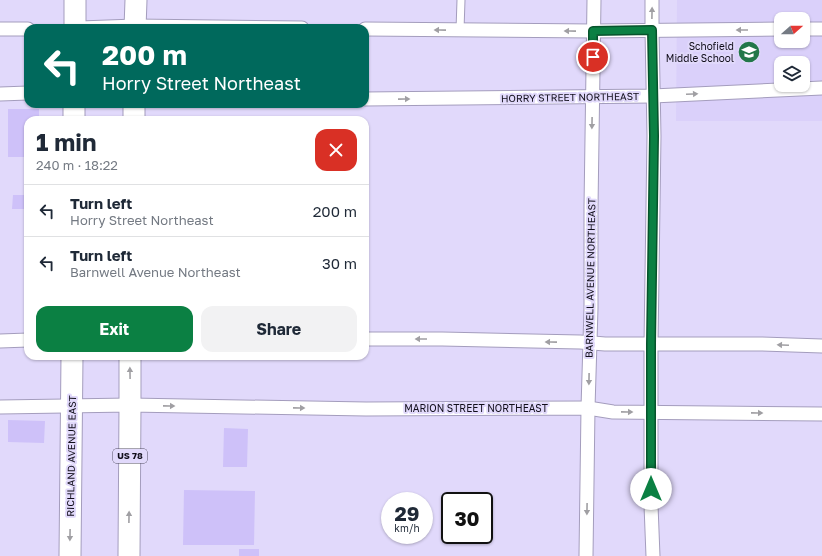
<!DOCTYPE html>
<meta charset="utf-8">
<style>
:root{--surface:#fff;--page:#f2f2f3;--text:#1f2937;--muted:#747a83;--line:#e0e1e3;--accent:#0b8043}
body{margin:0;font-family:"Golos Text",sans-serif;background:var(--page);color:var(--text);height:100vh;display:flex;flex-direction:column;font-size:15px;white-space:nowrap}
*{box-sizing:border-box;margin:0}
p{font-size:13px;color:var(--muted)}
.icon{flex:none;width:22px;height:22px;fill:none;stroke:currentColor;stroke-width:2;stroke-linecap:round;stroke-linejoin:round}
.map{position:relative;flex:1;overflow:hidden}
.drawer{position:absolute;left:24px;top:116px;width:345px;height:244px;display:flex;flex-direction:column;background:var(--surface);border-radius:12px;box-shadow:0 1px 3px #0004}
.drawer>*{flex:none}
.top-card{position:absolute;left:24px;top:24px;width:345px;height:84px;border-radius:12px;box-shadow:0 1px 3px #0004;background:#00695c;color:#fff;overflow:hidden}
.needle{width:26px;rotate:69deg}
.tools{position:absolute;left:774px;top:12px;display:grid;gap:8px}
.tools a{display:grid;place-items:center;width:36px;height:36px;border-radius:8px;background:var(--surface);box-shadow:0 1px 3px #0004;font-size:20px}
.speed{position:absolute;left:381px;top:492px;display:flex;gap:8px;font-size:20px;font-weight:700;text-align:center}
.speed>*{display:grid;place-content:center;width:52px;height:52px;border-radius:50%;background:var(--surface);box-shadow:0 1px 3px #0004;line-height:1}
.speed small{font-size:10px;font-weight:400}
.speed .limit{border:2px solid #111;border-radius:6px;background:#fff;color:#111}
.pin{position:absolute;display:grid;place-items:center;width:34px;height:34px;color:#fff;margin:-17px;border:2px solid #fff;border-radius:50%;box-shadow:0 1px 4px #0007}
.me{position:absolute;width:44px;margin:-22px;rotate:0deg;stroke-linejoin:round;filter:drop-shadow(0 0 3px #0008)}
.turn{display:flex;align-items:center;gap:14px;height:84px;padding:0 12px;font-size:18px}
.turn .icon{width:52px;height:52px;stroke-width:2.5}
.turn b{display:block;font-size:28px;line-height:34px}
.round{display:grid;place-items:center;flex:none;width:42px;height:42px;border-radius:12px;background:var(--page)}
.summary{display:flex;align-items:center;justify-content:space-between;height:68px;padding:0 12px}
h1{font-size:24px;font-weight:700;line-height:30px}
.action{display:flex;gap:8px;margin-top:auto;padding:8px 12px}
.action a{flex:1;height:46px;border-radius:12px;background:var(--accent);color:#fff;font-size:16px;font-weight:700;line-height:46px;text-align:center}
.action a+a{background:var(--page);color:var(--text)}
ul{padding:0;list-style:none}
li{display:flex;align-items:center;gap:12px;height:52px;padding:0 12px;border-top:1px solid var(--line)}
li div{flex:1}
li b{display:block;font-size:15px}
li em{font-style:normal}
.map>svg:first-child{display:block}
.built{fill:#dad0fa;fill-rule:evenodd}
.building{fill:#cec1f9}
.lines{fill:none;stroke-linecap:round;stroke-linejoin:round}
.service-casing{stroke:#a49dbd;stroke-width:9}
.minor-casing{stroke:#a49dbd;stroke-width:15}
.primary-casing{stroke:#a49dbd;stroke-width:23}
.service{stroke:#fff;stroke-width:7}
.minor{stroke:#fff;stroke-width:13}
.primary{stroke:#fff;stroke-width:21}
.oneway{fill:#a09fa3}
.route-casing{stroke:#07532c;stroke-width:10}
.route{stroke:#0b8043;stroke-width:7}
.labels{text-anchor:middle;stroke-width:4;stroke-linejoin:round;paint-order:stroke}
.shield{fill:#e1d9fb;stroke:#4f4b5e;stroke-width:1}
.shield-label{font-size:9px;font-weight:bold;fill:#110e1a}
.poi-label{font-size:10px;fill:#110e1a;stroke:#e1d9fb;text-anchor:end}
.street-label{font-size:10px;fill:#110e1a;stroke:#e1d9fb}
</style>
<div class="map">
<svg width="822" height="556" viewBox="0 0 822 556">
<rect width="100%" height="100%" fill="#e1d9fb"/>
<path class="built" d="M 677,0 L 822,0 L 822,121 L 676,121 ZM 781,19 L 803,19 L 803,41 L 781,41 ZM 781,63 L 803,63 L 803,85 L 781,85 Z"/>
<g class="building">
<path d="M 8,109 L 39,109 L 39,120 L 28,120 L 28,157 L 8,157 Z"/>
<path d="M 13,195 L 28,195 L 28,209 L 12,209 Z"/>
<path d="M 8,420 L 45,421 L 44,443 L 8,442 Z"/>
<path d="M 224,428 L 248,429 L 247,467 L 223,467 Z"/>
<path d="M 184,490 L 255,491 L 254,545 L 183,545 Z"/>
<rect x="239" y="549" width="20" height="7"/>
</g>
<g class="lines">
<g class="service-casing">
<path id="service" d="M 460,30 L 461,0"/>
</g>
<g class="minor-casing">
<g id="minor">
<path d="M 652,0 L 652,30 L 654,136 L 651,344 L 651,505 L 653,556"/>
<path d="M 80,28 L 135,26 L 302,28"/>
<path d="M 0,29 L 28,29"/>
<path d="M 365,29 L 593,31 L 781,29"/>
<path d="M 803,29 L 822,29"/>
<path d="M 0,94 L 28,93"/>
<path d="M 365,99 L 653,96 L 822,88"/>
<path d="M 365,339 L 442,339 L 580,342 L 605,344 L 762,344 L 822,346"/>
<path d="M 0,341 L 28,340"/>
<path d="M 0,407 L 130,405 L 366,409 L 588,408 L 613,412 L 822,414"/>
<path d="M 586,556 L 588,408 L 591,308 L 591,207 L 594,0"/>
</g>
</g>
<g class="primary-casing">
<g id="primary">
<path d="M 75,28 L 75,0"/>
<path d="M 135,28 L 136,0"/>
<path d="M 74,104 L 74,120"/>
<path d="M 134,120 L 134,104"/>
<path d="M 70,556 L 72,356"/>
<path d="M 129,556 L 130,405 L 130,356"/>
</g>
</g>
<use href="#service" class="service"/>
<use href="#minor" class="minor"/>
<use href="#primary" class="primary"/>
</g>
<defs><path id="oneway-solid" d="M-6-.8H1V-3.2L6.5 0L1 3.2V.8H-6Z"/></defs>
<g class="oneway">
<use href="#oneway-solid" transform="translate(652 13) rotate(-89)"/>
<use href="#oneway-solid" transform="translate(440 30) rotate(-179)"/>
<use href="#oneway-solid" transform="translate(742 30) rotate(180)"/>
<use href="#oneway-solid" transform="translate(570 31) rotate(-179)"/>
<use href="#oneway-solid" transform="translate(692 94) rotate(-3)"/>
<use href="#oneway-solid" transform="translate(404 99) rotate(-1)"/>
<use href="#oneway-solid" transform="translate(592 123) rotate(91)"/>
<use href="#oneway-solid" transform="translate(421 339) rotate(-180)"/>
<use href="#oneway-solid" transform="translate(551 342) rotate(-179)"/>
<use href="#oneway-solid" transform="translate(783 345) rotate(-178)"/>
<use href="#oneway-solid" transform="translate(130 373) rotate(-91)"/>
<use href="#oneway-solid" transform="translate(589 379) rotate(91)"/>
<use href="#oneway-solid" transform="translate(169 406) rotate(1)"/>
<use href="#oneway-solid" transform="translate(299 408) rotate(1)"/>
<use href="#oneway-solid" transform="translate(627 412) rotate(1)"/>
<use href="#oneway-solid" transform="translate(757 413) rotate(1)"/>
<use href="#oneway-solid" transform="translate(587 509) rotate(91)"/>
<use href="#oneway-solid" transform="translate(129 517) rotate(-89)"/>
<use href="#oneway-solid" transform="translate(70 535) rotate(91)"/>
</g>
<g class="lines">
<g class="route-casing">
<path id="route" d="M 593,57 L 593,31 L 652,30 L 654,136 L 651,344 L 651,489"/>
</g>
<use href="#route" class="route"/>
</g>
<defs>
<g id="school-disc" transform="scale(1.15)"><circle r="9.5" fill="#227749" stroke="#e1d9fb"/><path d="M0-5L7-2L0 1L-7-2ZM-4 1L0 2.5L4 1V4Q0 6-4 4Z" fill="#fff"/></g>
</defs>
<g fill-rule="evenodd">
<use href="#school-disc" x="749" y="52"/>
</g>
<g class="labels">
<rect class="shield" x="113" y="449" width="34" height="14" rx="3"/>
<g class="shield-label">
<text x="130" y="459">US 78</text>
</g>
<g class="poi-label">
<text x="734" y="50">Schofield<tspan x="734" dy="12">Middle School</tspan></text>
</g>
<g class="street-label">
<text transform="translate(570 97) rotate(-1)" y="4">HORRY STREET NORTHEAST</text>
<text transform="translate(590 278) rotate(-89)" y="4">BARNWELL AVENUE NORTHEAST</text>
<text x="476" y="412">MARION STREET NORTHEAST</text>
<text transform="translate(71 456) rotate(-89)" y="4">RICHLAND AVENUE EAST</text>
</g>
</g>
</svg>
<div class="tools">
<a><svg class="needle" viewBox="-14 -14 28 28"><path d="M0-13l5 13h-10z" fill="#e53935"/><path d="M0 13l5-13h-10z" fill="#747a83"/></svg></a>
<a><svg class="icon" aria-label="layers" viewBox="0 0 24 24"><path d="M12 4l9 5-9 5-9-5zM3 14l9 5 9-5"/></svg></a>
</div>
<div class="speed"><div>29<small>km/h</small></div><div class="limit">30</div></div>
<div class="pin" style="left:593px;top:57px;background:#d93025"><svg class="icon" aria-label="arrive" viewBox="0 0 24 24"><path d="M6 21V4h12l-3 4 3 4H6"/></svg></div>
<svg class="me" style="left:651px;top:489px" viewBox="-20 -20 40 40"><circle r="19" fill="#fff"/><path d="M0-13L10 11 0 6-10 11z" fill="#0b8043"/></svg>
<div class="top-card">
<div class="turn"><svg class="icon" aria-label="left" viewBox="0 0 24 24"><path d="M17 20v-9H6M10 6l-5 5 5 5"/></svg><div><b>200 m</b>Horry Street Northeast</div></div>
</div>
<section class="drawer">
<div class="summary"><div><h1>1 min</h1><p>240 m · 18:22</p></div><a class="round" style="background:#d93025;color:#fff"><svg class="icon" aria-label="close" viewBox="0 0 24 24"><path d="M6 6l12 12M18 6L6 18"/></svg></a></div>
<ul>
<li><svg class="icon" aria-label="left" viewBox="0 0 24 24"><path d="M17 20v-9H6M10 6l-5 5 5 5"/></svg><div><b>Turn left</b><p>Horry Street Northeast</p></div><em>200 m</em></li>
<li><svg class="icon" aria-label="left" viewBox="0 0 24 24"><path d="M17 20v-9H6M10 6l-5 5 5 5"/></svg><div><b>Turn left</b><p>Barnwell Avenue Northeast</p></div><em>30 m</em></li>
</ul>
<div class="action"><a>Exit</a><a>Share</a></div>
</section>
</div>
